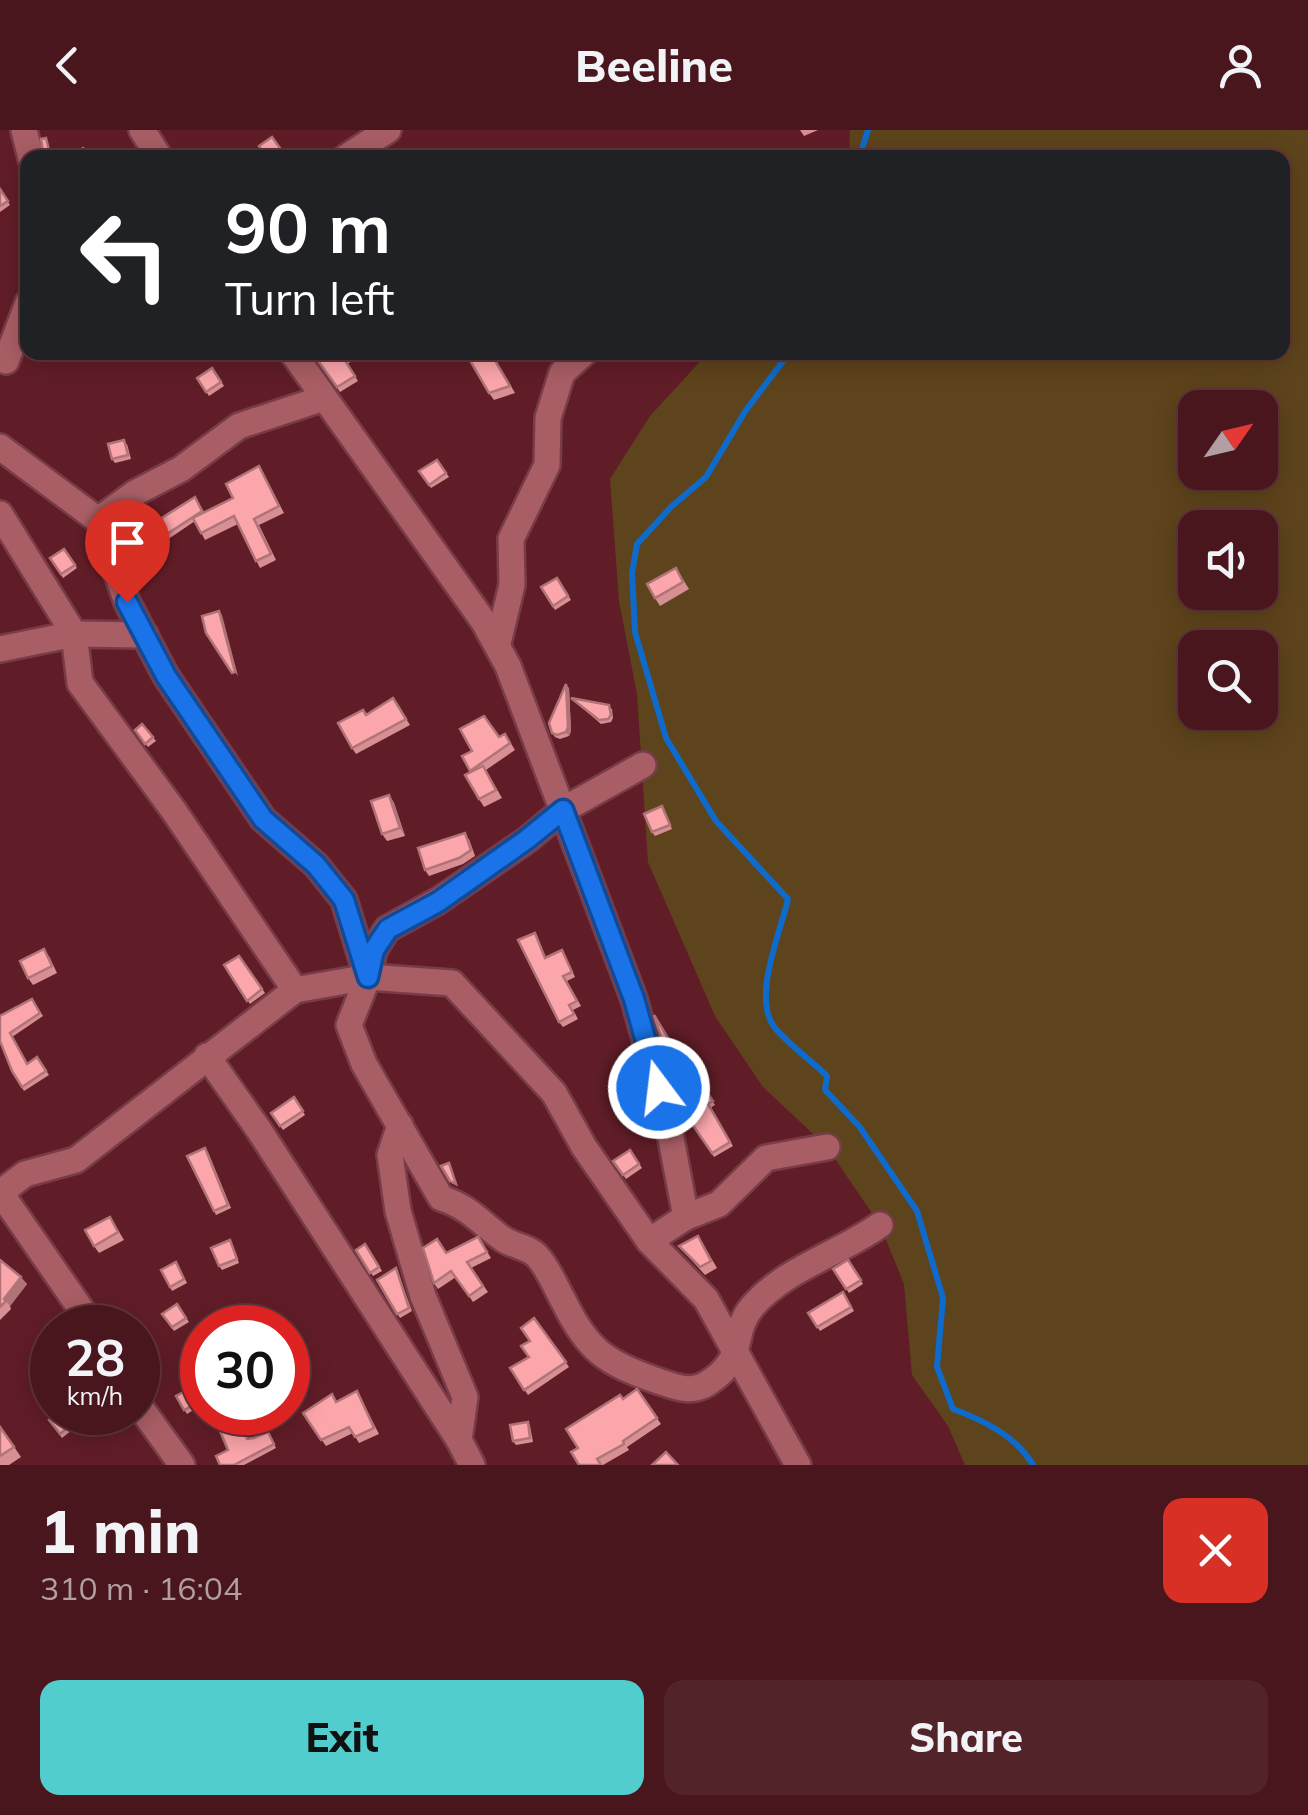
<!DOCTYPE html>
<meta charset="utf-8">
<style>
:root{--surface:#49161d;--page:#53232a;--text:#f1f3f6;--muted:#b19fa4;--line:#61353b;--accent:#52cdcd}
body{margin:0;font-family:Mulish,sans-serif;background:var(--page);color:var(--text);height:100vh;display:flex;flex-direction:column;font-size:38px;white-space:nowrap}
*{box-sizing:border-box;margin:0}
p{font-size:32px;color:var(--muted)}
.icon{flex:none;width:55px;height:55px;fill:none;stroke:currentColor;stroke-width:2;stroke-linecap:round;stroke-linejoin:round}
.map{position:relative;height:1335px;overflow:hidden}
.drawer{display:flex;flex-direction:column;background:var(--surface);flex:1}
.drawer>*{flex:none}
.hud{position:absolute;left:20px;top:20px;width:1270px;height:210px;border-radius:20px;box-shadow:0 5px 25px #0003,0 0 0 2px var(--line);background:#202124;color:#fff;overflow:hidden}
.needle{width:65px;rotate:56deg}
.buttons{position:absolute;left:1178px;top:260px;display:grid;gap:20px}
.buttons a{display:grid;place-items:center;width:100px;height:100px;border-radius:20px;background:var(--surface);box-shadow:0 5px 25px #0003,0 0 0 2px var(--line);font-size:50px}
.speed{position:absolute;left:30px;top:1175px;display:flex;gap:20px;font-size:50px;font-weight:700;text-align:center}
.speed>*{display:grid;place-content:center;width:130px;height:130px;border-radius:50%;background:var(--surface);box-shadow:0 5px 25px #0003,0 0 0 2px var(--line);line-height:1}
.speed small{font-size:25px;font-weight:400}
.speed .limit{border:15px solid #d22;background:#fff;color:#111}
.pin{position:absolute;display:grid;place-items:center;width:85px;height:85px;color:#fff;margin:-102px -42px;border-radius:50% 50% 50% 0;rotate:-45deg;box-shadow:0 0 10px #0007}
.pin .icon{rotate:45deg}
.me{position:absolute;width:110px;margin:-55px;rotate:345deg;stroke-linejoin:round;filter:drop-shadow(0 0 8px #0008)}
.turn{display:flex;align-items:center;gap:35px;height:210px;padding:0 40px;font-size:45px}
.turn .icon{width:130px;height:130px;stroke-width:2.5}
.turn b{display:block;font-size:70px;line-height:85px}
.round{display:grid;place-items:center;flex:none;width:105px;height:105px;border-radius:20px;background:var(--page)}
.headline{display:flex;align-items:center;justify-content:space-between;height:170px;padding:0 40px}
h1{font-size:60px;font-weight:800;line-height:75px}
.button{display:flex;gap:20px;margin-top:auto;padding:20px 40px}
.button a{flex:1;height:115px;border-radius:20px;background:var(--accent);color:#111;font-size:40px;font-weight:800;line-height:115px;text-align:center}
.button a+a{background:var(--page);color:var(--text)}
header{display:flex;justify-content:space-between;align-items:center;height:130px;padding:0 40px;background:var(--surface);font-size:45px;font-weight:800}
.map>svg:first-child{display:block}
.green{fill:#5e441c;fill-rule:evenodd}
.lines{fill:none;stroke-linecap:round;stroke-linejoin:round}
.stream{stroke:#0e6bcb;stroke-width:6}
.minor-casing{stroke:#783c48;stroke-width:30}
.minor{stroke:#a95e65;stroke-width:25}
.wall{fill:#d88f93}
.shaded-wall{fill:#b07478}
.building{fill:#fba6ab;stroke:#b07478;stroke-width:2.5}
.route-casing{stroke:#114b97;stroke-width:25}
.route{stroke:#1a73e8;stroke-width:18}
</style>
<header><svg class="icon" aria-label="back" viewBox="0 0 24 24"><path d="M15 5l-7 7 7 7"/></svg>Beeline<svg class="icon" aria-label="person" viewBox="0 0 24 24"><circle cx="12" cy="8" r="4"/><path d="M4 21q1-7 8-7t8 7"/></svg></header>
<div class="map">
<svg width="1308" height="1335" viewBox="0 0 1308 1335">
<rect width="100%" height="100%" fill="#611d27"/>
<path class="green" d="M 850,0 L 1308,0 L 1308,1335 L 965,1335 L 948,1296 L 912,1245 L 904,1154 L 880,1095 L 827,1017 L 763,957 L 715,886 L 648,732 L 637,564 L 619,471 L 610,349 L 650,286 L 708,223 L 1282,222 L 1282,28 L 849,27 ZM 1195,278 L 1260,278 L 1260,342 L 1195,342 ZM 1195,398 L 1260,398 L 1260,462 L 1195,462 ZM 1195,518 L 1260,518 L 1260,582 L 1195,582 Z"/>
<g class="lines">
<g class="stream">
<path d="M 859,28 L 868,0"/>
<path d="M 790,222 L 746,280 L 706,347 L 671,377 L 637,414 L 632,443 L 635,502 L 666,608 L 716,691 L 788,769 C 781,801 751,869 775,898 C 789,915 811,930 827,946 L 825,960 L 859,996 L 917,1081 L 943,1168 L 937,1237 L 953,1279 C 983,1290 1016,1306 1033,1335"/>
</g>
<g class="minor-casing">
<g id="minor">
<path d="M 24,0 L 31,28"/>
<path d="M 142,0 L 160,28"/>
<path d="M 345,28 L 388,0"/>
<path d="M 292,222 L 484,492 L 508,536 L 634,869 L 667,988 L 686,1087 L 649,1111"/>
<path d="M 6,231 L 28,173"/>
<path d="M 324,268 L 239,296 L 181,339 L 135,363 L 98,390 L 127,472 L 166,546 L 263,689 L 316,735 L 344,770 L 366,842"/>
<path d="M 0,317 L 98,390"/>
<path d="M 0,384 L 74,504 L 80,553 L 174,681 L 295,860"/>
<path d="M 498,513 L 512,455 L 511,409 L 547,335 L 548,288 L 562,243 L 585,222"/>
<path d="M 0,519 L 74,504 L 145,505"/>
<path d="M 643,635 L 563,680 L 527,710 L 438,771 L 387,799 L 374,820 L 368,847 L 349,895 L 364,934 L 441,1068 C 471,1078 479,1092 503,1109 C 513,1116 529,1117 537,1126 C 548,1137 556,1158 564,1172 C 588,1221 606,1233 658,1251 C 676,1257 691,1264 708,1253 C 749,1226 729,1205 752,1177 C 784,1139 839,1124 880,1095"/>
<path d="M 207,926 L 259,1000 L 459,1310"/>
<path d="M 400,995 L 390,1025 L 398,1081 L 423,1166 L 465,1267 L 459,1310 L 472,1335"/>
<path d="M 0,1062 L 94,1198"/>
<path d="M 0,1063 L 25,1044 L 76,1030 L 295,860 L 368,847 L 452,853 L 554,963 L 584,1017 L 649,1111 L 706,1169 L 798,1335"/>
<path d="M 686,1087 L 719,1074 L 766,1028 L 827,1017"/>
<path d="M 138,1274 L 182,1335"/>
</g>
</g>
<use href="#minor" class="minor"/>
</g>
<g class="wall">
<path d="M 800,0 L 818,0 L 804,6 Z"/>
<path d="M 0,59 L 10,75 L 0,82 Z"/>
<path d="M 318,222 L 368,222 L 347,234 L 358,251 L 340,262 L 314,225 Z"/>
<path d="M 491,222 L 515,263 L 494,270 L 489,263 Z"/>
<path d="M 212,238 L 224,256 L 209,266 L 197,248 Z"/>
<path d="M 127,314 L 131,329 L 115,333 L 112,329 Z"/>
<path d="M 437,330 L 449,347 L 431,358 L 419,341 Z"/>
<path d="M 259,336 L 284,383 L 259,395 L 276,430 L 260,438 L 238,394 L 205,410 L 195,391 L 161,414 L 149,396 L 195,367 L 204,382 L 233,368 Z"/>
<path d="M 64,419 L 77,438 L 63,448 L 50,428 Z"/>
<path d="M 676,438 L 689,459 L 660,476 L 655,468 Z"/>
<path d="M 557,448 L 571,470 L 555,480 L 541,457 Z"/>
<path d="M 569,558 L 571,601 L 569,606 L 560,609 L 555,607 L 552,603 Z"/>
<path d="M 393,568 L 410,595 L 356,624 L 352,618 Z"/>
<path d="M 571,568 L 612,579 L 613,588 L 611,592 L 601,594 Z"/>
<path d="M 142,594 L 156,611 L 148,617 L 135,600 Z"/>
<path d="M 505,604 L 515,620 L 486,640 L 502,668 L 484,677 L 479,669 L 471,642 L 462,626 Z"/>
<path d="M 389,665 L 394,673 L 405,706 L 387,711 L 382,704 Z"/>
<path d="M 664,680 L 672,699 L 655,706 L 652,702 Z"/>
<path d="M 469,709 L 475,726 L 463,734 L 429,746 L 425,740 Z"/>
<path d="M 535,803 L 546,828 L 562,820 L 575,847 L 567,851 L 581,876 L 573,880 L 578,889 L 563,897 L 559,892 Z"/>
<path d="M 49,826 L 57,843 L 33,855 L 28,848 Z"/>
<path d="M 239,826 L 265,863 L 250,874 L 224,835 Z"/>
<path d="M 32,869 L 43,886 L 12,907 L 27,934 L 37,927 L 49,945 L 24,961 L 12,941 L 0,911 Z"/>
<path d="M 694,942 L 715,975 L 710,978 L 733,1016 L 714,1027 L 679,975 L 691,944 Z"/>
<path d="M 294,967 L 305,985 L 283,1000 L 271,983 Z"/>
<path d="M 630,1020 L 642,1038 L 626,1049 L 613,1031 Z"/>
<path d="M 208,1022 L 231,1078 L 216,1085 L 214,1081 Z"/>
<path d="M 115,1095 L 124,1110 L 99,1123 L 94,1116 Z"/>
<path d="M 478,1107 L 491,1128 L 471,1138 L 488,1162 L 473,1172 L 456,1147 L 438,1159 L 434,1153 L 446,1123 Z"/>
<path d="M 230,1110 L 239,1133 L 222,1140 L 219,1136 Z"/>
<path d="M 365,1114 L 382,1141 L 373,1146 L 356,1120 Z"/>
<path d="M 703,1114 L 717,1138 L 705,1145 L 679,1116 Z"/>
<path d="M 0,1130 L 27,1154 L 10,1176 L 11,1179 L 0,1190 Z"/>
<path d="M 848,1130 L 863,1154 L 849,1163 L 833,1139 Z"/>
<path d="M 176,1132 L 187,1153 L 172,1161 L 161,1140 Z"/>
<path d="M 396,1138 L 412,1181 L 400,1188 L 377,1150 Z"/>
<path d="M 843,1162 L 854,1181 L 820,1201 L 808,1183 Z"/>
<path d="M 177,1174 L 189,1192 L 174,1201 L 162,1184 Z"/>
<path d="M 534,1188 L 569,1237 L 528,1265 L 510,1238 L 529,1227 Z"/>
<path d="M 637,1259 L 661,1294 L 627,1317 L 629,1320 L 603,1335 L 579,1335 L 623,1269 Z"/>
<path d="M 193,1261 L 200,1276 L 187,1284 L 176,1266 Z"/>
<path d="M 357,1261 L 379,1304 L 359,1313 L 353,1303 L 326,1316 L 303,1283 L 337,1272 Z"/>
<path d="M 66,1282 L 77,1296 L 62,1308 L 49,1290 Z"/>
<path d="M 528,1292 L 530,1296 L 533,1312 L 516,1315 L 513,1311 Z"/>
<path d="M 0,1296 L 21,1327 L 9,1335 L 0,1335 Z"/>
<path d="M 268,1302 L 276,1318 L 244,1335 L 220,1335 L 248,1309 L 254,1308 Z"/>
</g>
<g class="shaded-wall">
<path d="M 219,481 L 222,485 L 238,546 L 235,542 Z"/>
<path d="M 566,554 L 569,558 L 571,601 L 569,606 L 566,602 Z"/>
<path d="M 389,665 L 394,673 L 405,706 L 400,698 Z"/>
<path d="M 21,1147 L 27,1154 L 10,1176 L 4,1169 Z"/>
</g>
<g class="building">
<path d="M 272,7 L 285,25 L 281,28 L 267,28 L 259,16 Z"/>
<path d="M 46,8 L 51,28 L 44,28 L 41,9 Z"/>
<path d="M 83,18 L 89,28 L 69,28 Z"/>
<path d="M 660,22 L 663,28 L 647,28 Z"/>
<path d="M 0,59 L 8,71 L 0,76 Z"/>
<path d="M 318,222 L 355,222 L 344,229 L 355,246 L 337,257 L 314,225 Z"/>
<path d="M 465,222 L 490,222 L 510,256 L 489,263 Z"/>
<path d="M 212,238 L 221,252 L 206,262 L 197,248 Z"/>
<path d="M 124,310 L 128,325 L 112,329 L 108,314 Z"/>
<path d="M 437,330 L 446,343 L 429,355 L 419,341 Z"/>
<path d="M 259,336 L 279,376 L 254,389 L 271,424 L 256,431 L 234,386 L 201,403 L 193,388 L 233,368 L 226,354 Z"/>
<path d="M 195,367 L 202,381 L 158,410 L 149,396 Z"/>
<path d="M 64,419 L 75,435 L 61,444 L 50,428 Z"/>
<path d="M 676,438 L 683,452 L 655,468 L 647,454 Z"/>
<path d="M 557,448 L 568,466 L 553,476 L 541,457 Z"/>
<path d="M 219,481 L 235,542 L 232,543 L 206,503 L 202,486 Z"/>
<path d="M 566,554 L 568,597 L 566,602 L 557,605 L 552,603 L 549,593 Z"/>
<path d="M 393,568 L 406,589 L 352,618 L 338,593 L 363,580 L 366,585 Z"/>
<path d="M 571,568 L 609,575 L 611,585 L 608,589 L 599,590 Z"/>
<path d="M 484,586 L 499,607 L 505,604 L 510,613 L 470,641 L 462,626 L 472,621 L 460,599 Z"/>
<path d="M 142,594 L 153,607 L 145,614 L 135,600 Z"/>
<path d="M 483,636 L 496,660 L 479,669 L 465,645 Z"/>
<path d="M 389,665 L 400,698 L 382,704 L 371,671 Z"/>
<path d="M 662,676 L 670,695 L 652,702 L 644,684 Z"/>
<path d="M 465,703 L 471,720 L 459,728 L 425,740 L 418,718 Z"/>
<path d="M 535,803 L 545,828 L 562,820 L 572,842 L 563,846 L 577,871 L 569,875 L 574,884 L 559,892 L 518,810 Z"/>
<path d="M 44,819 L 52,836 L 28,848 L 20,831 Z"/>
<path d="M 239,826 L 262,859 L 247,871 L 224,835 Z"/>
<path d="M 32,869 L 40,883 L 10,903 L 27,934 L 37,927 L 46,941 L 22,957 L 12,941 L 0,911 L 0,886 Z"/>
<path d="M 654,885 L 690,944 L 694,942 L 713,971 L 708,974 L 730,1012 L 712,1023 L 679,975 L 677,957 Z"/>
<path d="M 294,967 L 303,981 L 280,996 L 271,983 Z"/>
<path d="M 205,1018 L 228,1075 L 214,1081 L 187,1026 Z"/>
<path d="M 630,1020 L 639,1034 L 623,1045 L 613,1031 Z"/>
<path d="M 449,1033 L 456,1054 L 450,1051 L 441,1036 Z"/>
<path d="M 110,1087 L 118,1102 L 94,1116 L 85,1100 Z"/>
<path d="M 698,1106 L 711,1131 L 700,1137 L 679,1116 Z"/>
<path d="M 478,1107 L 487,1122 L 467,1132 L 483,1156 L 469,1166 L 451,1141 L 434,1153 L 423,1118 L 437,1109 L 446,1123 Z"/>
<path d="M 230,1110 L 237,1129 L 219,1136 L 211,1118 Z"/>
<path d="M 365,1114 L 379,1137 L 370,1143 L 356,1120 Z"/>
<path d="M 0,1130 L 21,1147 L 4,1169 L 6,1171 L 0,1177 Z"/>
<path d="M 848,1130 L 861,1150 L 846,1159 L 833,1139 Z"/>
<path d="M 176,1132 L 184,1149 L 170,1157 L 161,1140 Z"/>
<path d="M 396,1138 L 409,1178 L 397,1184 L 377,1150 Z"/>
<path d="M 843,1162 L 851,1177 L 817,1197 L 808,1183 Z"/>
<path d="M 177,1174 L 186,1188 L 172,1197 L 162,1184 Z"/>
<path d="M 534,1188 L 566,1232 L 524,1260 L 510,1238 L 529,1227 L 521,1216 L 530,1211 L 521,1198 Z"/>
<path d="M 191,1258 L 197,1273 L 184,1280 L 176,1266 Z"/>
<path d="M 637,1259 L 657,1288 L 623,1311 L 624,1314 L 597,1329 L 601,1335 L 579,1335 L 571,1322 L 578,1318 L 566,1299 L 620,1265 L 623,1269 Z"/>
<path d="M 357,1261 L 374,1298 L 355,1307 L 349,1297 L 321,1310 L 303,1283 L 332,1264 L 336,1272 Z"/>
<path d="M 59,1282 L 66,1282 L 74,1292 L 60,1304 L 49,1290 Z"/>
<path d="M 212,1282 L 234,1282 L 247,1309 L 254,1308 L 268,1302 L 274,1314 L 234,1335 L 220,1335 L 216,1326 L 228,1320 Z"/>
<path d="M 528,1292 L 530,1308 L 513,1311 L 510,1295 Z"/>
<path d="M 0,1297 L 14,1317 L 0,1326 Z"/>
<path d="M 666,1322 L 678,1335 L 652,1335 Z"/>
</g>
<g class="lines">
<g class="route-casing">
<path id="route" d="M 127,472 L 166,546 L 263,689 L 316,735 L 344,770 L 368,847 L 374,820 L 388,799 L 438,772 L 526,710 L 563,680 L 634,869 L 659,958"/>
</g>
<use href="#route" class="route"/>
</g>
</svg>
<div class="buttons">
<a><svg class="needle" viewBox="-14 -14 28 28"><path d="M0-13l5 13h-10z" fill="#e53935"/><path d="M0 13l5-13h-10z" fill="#b19fa4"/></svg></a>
<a><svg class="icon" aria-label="sound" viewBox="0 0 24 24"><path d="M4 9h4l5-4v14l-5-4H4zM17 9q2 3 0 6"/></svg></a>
<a><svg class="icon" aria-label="search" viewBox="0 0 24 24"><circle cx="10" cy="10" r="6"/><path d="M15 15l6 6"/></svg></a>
</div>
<div class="speed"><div>28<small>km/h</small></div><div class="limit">30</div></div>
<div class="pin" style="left:127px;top:472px;background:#d93025"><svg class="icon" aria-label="arrive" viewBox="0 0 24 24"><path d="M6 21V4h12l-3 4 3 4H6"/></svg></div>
<svg class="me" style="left:659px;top:958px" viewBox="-20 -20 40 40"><circle r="17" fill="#1a73e8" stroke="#fff" stroke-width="3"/><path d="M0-11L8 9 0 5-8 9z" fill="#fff"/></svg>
<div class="hud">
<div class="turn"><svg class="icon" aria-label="left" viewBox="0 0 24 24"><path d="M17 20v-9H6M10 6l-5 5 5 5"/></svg><div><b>90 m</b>Turn left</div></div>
</div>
</div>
<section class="drawer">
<div class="headline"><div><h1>1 min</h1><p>310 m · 16:04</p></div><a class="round" style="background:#d93025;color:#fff"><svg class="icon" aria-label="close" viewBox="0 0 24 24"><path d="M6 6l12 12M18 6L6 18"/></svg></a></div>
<div class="button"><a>Exit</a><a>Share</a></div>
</section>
